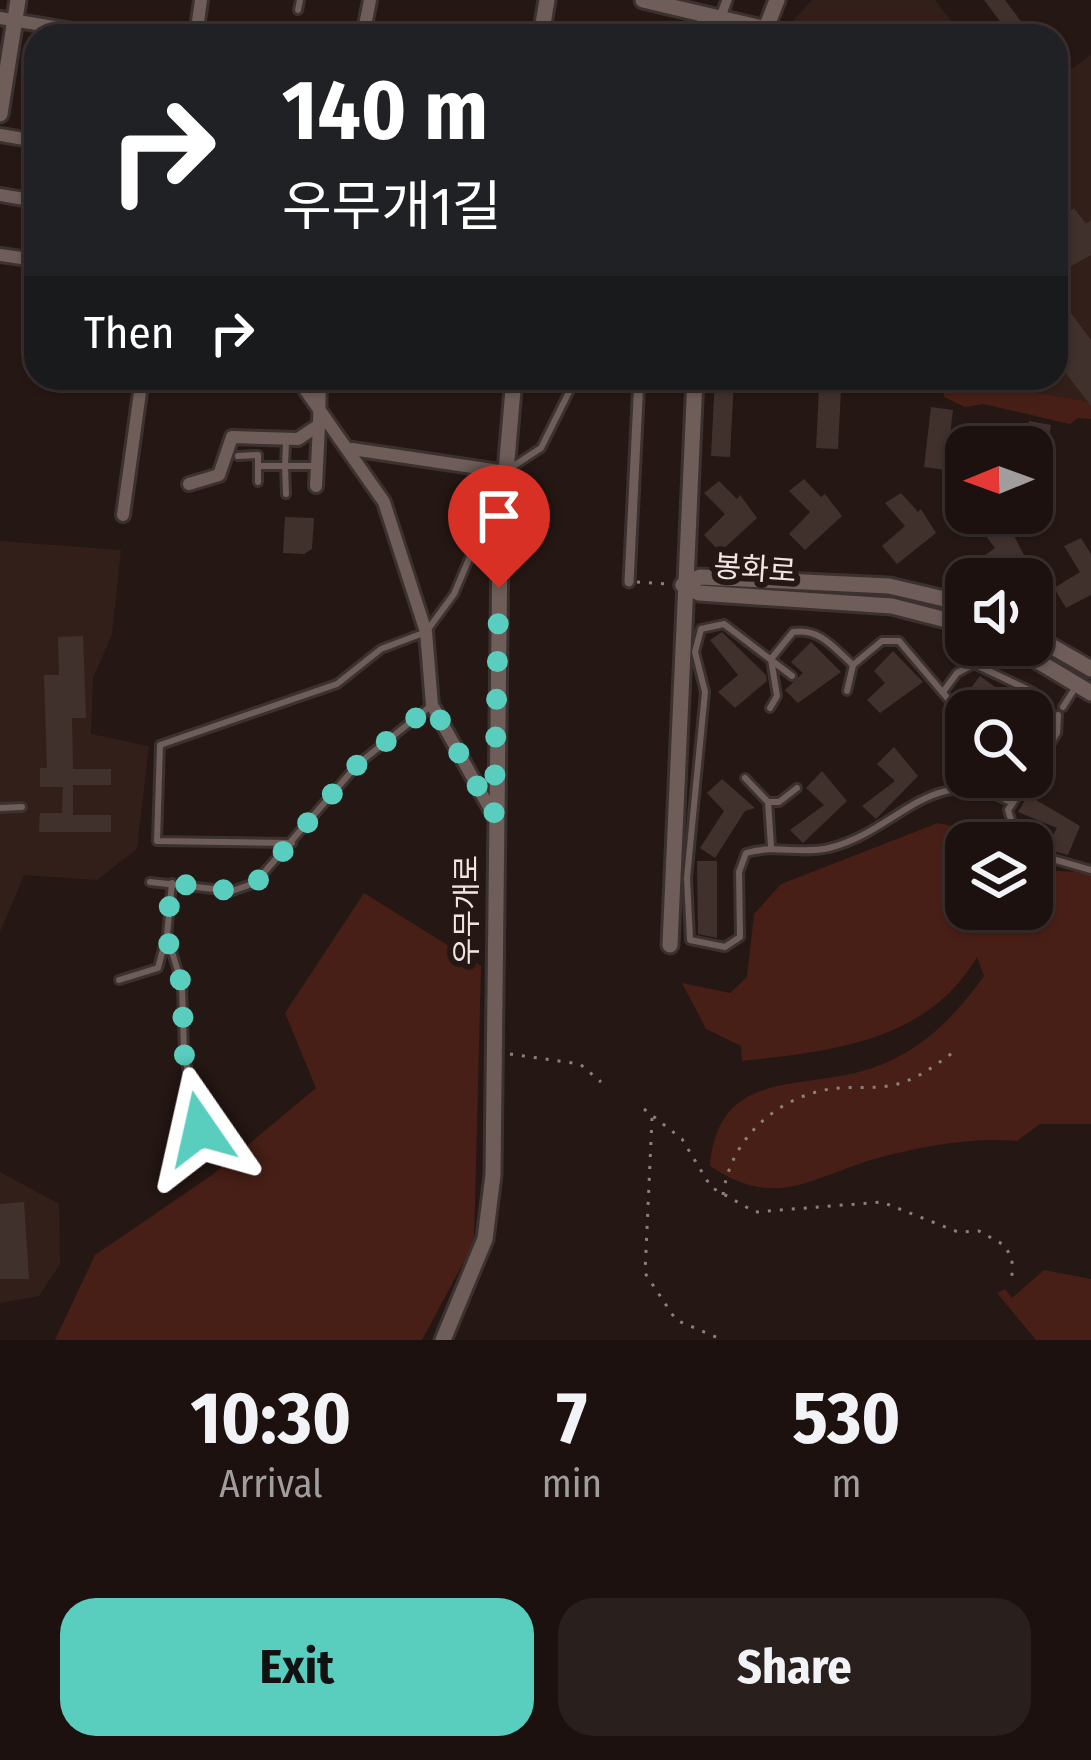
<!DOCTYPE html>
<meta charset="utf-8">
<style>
:root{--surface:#1c110f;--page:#291f1d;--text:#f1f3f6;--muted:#a09d9e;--line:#3a312f;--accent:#59cebf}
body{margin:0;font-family:"Fira Sans Condensed","Noto Sans KR",sans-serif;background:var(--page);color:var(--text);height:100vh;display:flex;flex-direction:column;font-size:45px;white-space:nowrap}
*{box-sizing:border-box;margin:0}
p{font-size:39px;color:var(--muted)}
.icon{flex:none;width:66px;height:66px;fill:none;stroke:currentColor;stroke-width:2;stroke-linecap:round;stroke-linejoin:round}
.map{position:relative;height:1340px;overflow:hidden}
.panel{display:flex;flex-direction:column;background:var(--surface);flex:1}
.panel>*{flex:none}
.banner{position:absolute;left:24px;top:24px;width:1044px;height:366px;border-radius:36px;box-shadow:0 3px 9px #0004,0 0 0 3px var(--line);background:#202124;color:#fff;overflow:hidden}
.needle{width:78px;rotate:269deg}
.buttons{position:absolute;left:945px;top:426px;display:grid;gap:24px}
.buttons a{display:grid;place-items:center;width:108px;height:108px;border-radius:24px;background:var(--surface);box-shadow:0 3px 9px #0004,0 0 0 3px var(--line);font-size:60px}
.pin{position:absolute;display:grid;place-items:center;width:102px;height:102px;color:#fff;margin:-123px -51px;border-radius:50% 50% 50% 0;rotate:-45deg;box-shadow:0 0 12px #0007}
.pin .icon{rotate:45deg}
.me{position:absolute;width:132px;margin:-66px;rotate:349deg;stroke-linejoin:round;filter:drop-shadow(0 0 9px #0008)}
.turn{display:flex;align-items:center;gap:42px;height:252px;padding:0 60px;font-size:54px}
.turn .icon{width:156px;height:156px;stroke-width:2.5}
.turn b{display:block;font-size:84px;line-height:102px}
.then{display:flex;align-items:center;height:114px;padding:0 60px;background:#0003;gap:24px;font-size:45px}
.eta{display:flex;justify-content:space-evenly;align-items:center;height:204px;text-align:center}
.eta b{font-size:72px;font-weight:700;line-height:84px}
.button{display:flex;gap:24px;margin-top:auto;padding:24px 60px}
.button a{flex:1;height:138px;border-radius:36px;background:var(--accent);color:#111;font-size:48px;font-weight:700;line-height:138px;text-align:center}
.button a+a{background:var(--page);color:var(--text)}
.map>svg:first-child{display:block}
.built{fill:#331f1a}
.green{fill:#481f16}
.building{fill:#41312d}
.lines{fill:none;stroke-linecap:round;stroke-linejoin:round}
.service-casing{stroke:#3b312f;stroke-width:12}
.pedestrian-casing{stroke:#3b312f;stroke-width:15}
.minor-casing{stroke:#3b312f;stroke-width:18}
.tertiary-casing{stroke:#3b312f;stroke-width:21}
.path{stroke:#8c807d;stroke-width:3;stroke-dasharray:3 9;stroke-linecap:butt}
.service{stroke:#6e5d59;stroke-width:6}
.pedestrian{stroke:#6e5d59;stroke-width:9}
.minor{stroke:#6e5d59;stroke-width:12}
.tertiary{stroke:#6e5d59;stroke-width:15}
.route{stroke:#59cebf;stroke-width:21;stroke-dasharray:0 37.8}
.labels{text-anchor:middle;stroke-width:12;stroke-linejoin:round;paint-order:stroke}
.street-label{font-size:30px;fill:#f0e5e3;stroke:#251714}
</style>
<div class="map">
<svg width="1091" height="1340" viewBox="0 0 1091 1340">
<rect width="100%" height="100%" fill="#251714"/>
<g class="built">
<path d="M 812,0 L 935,0 L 963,36 L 779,36 Z"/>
<path d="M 1091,55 L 1091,411 L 950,395 L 947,378 L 1056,378 L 1056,80 Z"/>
<path d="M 0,541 L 121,550 L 112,634 L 93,678 L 91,734 L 149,746 L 137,849 L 97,880 L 24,875 L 0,932 Z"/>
<path d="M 0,1172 L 59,1204 L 60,1264 L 39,1296 L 0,1303 Z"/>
</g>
<g class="green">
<path d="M 943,378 L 1091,402 L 1091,419 L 1078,418 L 1070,424 L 983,404 L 965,407 L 944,397 Z"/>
<path d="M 938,823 L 984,833 L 991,843 L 966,843 L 966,909 L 1032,909 L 1032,869 L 1091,873 L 1091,1124 L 1040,1124 L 1017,1141 C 972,1137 923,1146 878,1158 C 810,1177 778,1211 710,1166 C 717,1075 790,1088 855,1073 C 913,1059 951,1022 984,976 L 977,957 C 927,1042 832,1051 742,1061 L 741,1046 L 706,1029 L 682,983 L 730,993 L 747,977 L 754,914 L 781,884 Z"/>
<path d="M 364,893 L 481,966 L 474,1243 L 422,1340 L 55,1340 L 95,1255 L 212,1175 L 316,1088 L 285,1013 Z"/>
<path d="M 1044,1270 L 1091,1279 L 1091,1340 L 1036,1340 L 997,1293 L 1005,1289 L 1012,1298 Z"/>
</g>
<g class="building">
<path d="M 984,0 L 1005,0 L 1032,36 L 1011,36 Z"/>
<path d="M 1074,208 L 1086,224 L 1091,220 L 1091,255 L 1064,270 L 1056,259 L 1056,222 Z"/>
<path d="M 1068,309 L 1091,340 L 1091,406 L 1062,368 L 1056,372 L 1056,318 Z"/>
<path d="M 715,378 L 734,378 L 730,457 L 711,456 Z"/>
<path d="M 819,388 L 841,389 L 838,449 L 816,448 Z"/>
<path d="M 931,407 L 953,410 L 946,470 L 924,467 Z"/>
<path d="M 1029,421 L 1051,425 L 1041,485 L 1032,483 L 1032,447 L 1025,447 Z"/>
<path d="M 804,479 L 821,497 L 825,494 L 842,516 L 805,550 L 789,534 L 810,512 L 789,491 Z"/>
<path d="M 719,481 L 737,499 L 740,495 L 757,518 L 720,552 L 704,535 L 725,514 L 704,493 Z"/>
<path d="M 901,493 L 918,512 L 921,509 L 936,533 L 897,564 L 882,546 L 905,526 L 885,503 Z"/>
<path d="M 993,514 L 1008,535 L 1012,532 L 1025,557 L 1008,573 L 980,579 L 970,566 L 995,548 L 977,524 Z"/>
<path d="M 285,517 L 314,518 L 312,549 L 304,554 L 283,553 Z"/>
<path d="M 1081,538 L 1091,554 L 1091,595 L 1066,608 L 1054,588 L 1080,572 L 1064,546 Z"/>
<path d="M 722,632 L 766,675 L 767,681 L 735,708 L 718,692 L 738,675 L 710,640 Z"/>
<path d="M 83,636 L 86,718 L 72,718 L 73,769 L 111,769 L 111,785 L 73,785 L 73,815 L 111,815 L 111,832 L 39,832 L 40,813 L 62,813 L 63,787 L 40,787 L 40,768 L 47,768 L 44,675 L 59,675 L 58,637 Z"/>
<path d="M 811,642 L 841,672 L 798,703 L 785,690 L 803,673 L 791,662 Z"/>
<path d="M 893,651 L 923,682 L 880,713 L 867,700 L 885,683 L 874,671 Z"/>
<path d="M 980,676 L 1028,711 L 1005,711 L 988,698 L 984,704 L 968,692 Z"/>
<path d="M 894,747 L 918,776 L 876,819 L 862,806 L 895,781 L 877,764 Z"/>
<path d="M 822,771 L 847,801 L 803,843 L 790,830 L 824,805 L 806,788 Z"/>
<path d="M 722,779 L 755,808 L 745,811 L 715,858 L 700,848 L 724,811 L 707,793 Z"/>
<path d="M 1028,795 L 1080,826 L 1068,855 L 1045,849 L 1057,828 L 1018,812 Z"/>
<path d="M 697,861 L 717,861 L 717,938 L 698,934 Z"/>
<path d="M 24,1202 L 29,1279 L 0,1279 L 0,1204 Z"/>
</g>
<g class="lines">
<g class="service-casing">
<g id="service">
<path d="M 298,10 L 300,0"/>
<path d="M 695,36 L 702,17"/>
<path d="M 238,456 L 258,455 L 258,466"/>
<path d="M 509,469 L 541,448 L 576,378"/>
<path d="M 258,482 L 258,466 L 285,466 L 286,442"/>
<path d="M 286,494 L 285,466 L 316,466"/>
<path d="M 792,676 L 724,624 L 701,629 L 695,652 L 705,692 L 687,878 L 690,940 L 725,947 L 740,937 L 739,872 L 746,853 C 776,844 800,855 829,848 C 899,831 931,760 1011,802"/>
<path d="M 847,691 L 853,665"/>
<path d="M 943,692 L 957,673 L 974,664 L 1033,692"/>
<path d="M 1063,707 L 1075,688"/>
<path d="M 770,708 L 777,696 L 771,659 L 793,632 C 820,628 834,648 853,665 L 882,641 L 899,641 L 966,720"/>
<path d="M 1032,743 L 1045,751"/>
<path d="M 1032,774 L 1057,733 L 1058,715"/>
<path d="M 745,778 L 768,802 L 771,846"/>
<path d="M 768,802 L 779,802 L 797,788"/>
<path d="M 0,808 L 22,807"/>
<path d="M 292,843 L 157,841 L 160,745 L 337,684 L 381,649 L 426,632 L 454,594 L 498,491"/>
<path d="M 1018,843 L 1008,810 L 1030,777"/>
<path d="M 1032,853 L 1091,870"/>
<path d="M 150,882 L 232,891 L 255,883 L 358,764 L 432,705"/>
<path d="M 172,883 L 167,935 L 182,985 L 184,1053 L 200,1129"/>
<path d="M 119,980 L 158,968 L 166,938"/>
</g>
</g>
<g class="pedestrian-casing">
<g id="pedestrian">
<path d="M 714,36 L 727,0"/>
<path d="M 629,582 L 639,378"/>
</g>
</g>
<g class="minor-casing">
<g id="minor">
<path d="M 0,18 L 107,36"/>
<path d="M 196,36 L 201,0"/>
<path d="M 363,36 L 370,0"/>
<path d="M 0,135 L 36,141"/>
<path d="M 0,195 L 36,201"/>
<path d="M 0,255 L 36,260"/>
<path d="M 297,378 L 384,502 L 426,632 L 432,705 L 494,816"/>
<path d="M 352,449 L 506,472"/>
<path d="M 189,484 L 219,475 L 232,437 L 298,439 L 319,425 L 320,378"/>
<path d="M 316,486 L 319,425"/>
<path d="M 123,515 L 142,378"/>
</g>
</g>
<g class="tertiary-casing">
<g id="tertiary">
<path d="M 643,0 L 766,29"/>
<path d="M 541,36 L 547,0"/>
<path d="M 763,36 L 777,0"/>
<path d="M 0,114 L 18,0"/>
<path d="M 683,585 L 699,593 L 892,606 L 966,625"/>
<path d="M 683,585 L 700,577 L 889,586 L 966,604"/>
<path d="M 1032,635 L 1091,669"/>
<path d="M 1011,645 L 1091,693"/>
<path d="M 670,945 L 695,378"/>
<path d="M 443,1340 L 485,1239 L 493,1175 L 500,541 L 514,378"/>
</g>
</g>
<g class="path">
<path d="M 637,582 L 669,584"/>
<path d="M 510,1054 L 580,1064 L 601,1082"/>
<path d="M 644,1109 L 682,1139 L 711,1187 L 755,1212 L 882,1202 L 958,1232 L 979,1231 L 1004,1245 L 1012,1258 L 1012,1281"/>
<path d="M 652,1118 L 645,1273 L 676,1320 L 723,1340"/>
<path d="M 723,1195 C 730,1140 775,1098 830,1089 C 849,1086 869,1089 888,1086 C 914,1082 933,1067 955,1051"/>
</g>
<use href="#service" class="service"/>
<use href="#pedestrian" class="pedestrian"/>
<use href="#minor" class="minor"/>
<use href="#tertiary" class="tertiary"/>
</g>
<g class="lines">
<path class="route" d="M 200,1129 L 184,1053 L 182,985 L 166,935 L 172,883 L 232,891 L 256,883 L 358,764 L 432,705 L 494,816 L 499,588"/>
</g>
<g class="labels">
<g class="street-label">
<text transform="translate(755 569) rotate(4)" y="10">봉화로</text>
<text transform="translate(467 910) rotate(-90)" y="10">우무개로</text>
</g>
</g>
</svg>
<div class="buttons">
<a><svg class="needle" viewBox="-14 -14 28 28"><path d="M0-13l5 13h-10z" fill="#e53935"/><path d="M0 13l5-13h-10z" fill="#a09d9e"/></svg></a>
<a><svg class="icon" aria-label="sound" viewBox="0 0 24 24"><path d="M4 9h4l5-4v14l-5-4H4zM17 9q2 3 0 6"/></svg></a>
<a><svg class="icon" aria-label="search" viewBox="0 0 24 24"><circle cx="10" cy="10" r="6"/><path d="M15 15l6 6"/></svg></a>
<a><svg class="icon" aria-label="layers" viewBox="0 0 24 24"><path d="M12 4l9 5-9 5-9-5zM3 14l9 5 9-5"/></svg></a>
</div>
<div class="pin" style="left:499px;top:588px;background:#d93025"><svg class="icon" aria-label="arrive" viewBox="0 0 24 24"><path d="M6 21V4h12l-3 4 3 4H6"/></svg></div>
<svg class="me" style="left:200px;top:1129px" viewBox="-20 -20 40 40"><path d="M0-17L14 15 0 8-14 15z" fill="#59cebf" stroke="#fff" stroke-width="4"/></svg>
<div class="banner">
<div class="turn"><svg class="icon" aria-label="right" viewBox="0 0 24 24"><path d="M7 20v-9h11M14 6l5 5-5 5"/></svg><div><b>140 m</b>우무개1길</div></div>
<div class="then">Then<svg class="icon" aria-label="right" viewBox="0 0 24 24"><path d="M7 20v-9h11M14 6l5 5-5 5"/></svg></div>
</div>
</div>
<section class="panel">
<div class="eta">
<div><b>10:30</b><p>Arrival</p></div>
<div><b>7</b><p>min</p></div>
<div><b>530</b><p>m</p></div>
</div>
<div class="button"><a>Exit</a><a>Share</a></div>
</section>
